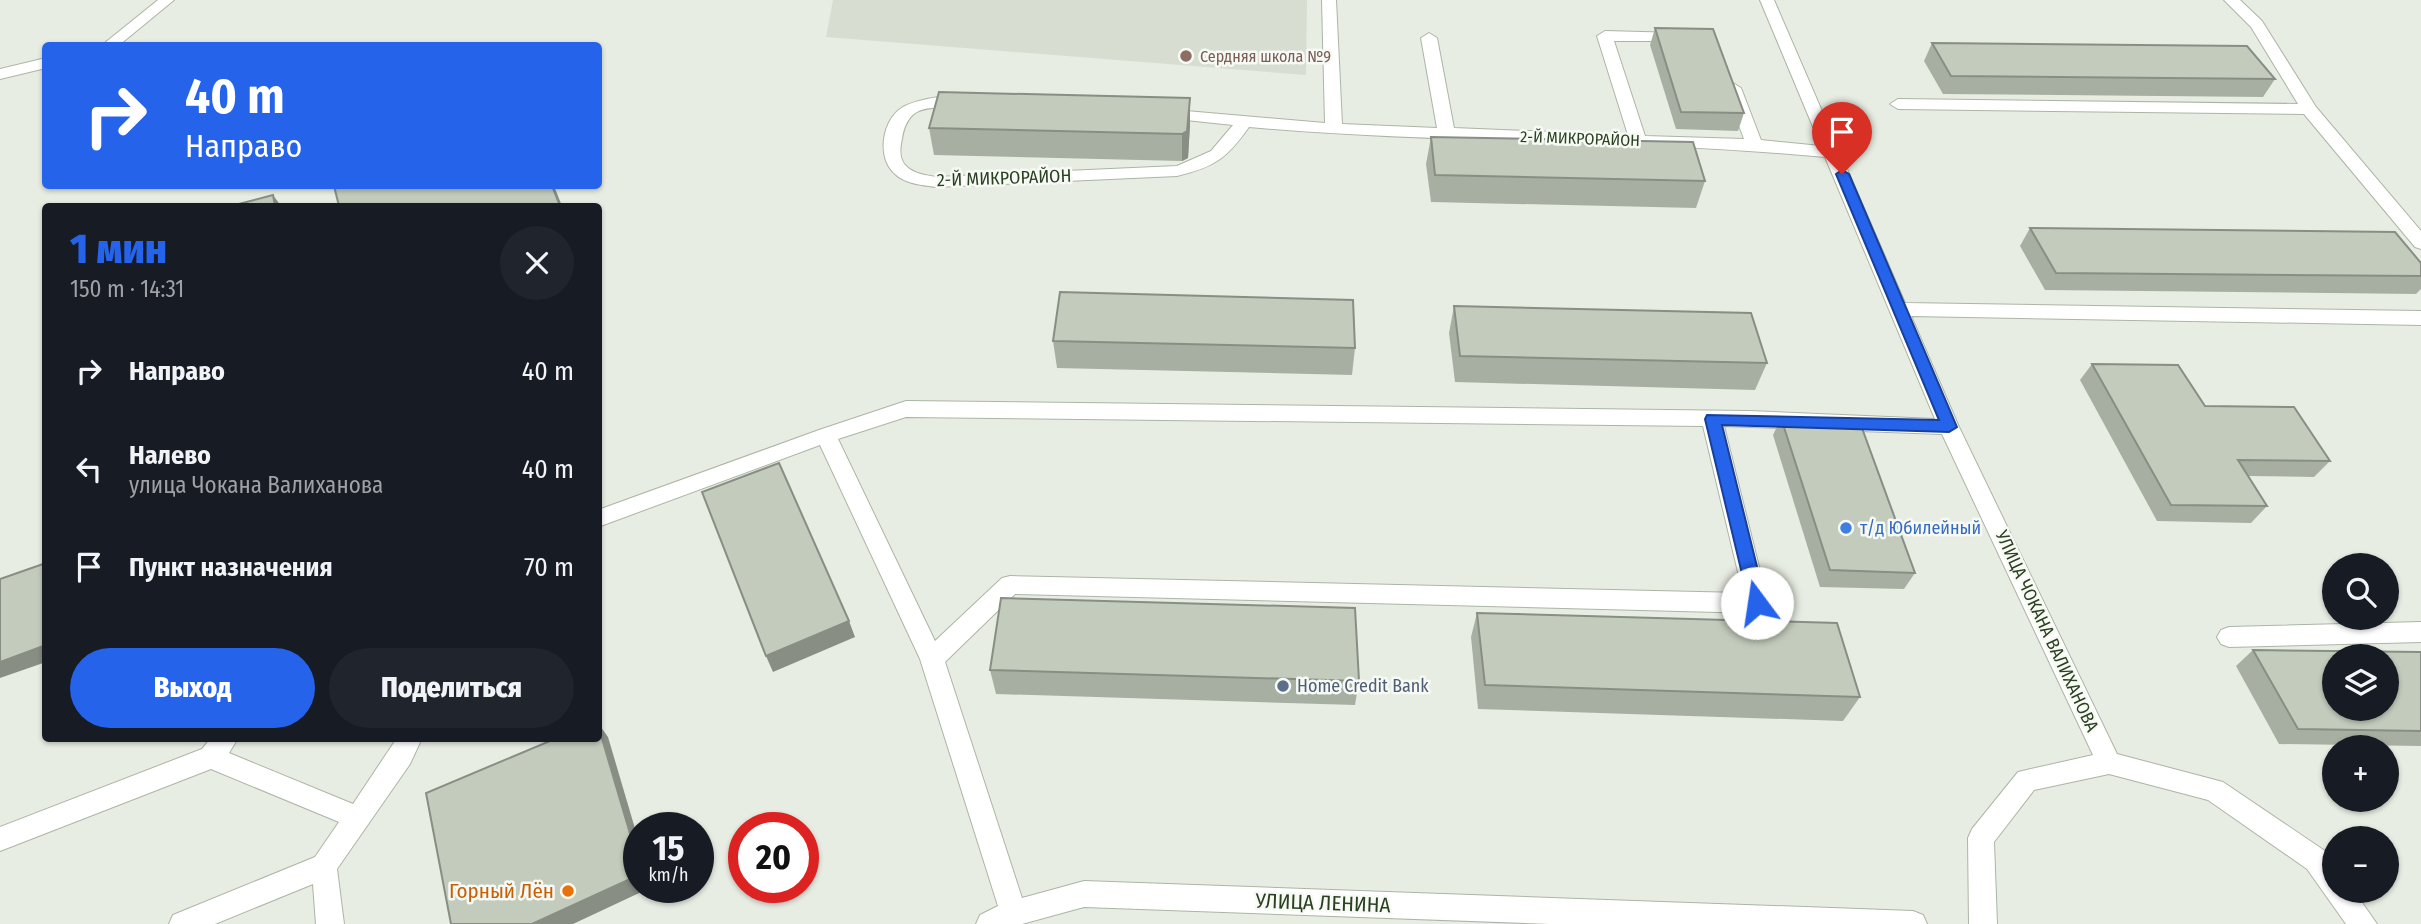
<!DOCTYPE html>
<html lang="ru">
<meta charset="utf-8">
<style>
:root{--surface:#171b24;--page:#20242c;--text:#f1f3f6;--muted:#9ea1a6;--accent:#2563eb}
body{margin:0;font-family:"Fira Sans Condensed",sans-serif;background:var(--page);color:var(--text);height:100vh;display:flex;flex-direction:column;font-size:26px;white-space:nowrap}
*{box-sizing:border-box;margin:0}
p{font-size:23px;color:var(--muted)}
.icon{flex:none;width:38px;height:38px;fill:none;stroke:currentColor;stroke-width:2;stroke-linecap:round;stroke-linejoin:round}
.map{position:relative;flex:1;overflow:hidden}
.sheet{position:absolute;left:42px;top:203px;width:560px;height:539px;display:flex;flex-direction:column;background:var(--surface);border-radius:7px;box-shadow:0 2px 5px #0004}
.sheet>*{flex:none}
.banner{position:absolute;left:42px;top:42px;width:560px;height:147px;border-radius:7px;box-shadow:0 2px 5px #0004;background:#2563eb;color:#fff;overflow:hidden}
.controls{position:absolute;left:2322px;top:553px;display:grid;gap:14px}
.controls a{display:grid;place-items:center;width:77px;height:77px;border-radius:50%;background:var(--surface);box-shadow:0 2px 5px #0004;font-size:35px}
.speed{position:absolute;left:623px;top:812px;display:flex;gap:14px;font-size:35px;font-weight:700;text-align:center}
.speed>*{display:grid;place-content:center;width:91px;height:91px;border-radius:50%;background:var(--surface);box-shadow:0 2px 5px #0004;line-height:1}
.speed small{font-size:18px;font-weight:400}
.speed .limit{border:10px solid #d22;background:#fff;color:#111}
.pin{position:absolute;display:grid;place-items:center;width:60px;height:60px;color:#fff;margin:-72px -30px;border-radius:50% 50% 50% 0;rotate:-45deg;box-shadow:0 0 7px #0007}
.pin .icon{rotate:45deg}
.me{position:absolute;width:77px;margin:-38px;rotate:346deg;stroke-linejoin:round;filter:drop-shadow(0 0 5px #0008)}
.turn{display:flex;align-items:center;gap:24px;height:147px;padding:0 28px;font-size:32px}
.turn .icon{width:91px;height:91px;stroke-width:2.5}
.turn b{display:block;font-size:49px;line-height:60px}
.round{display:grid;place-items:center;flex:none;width:74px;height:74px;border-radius:37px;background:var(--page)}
.overview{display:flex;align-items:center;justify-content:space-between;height:119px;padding:0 28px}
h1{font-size:42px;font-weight:800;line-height:52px;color:var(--accent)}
.primary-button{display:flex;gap:14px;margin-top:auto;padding:14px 28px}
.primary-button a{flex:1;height:80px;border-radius:42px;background:var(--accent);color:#fff;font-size:28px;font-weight:800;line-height:80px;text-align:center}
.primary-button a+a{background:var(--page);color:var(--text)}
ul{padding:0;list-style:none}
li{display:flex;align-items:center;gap:21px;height:98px;padding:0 28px}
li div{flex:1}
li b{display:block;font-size:26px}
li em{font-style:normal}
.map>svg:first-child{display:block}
.built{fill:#d7ddd1}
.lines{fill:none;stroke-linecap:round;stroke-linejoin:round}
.minor-casing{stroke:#acb5a5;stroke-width:2}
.minor{fill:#fff;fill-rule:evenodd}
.wall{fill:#a7afa2}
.shaded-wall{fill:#888e84}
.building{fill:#c2cbbc;stroke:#888e84;stroke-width:2;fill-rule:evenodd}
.route{fill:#2563eb;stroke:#184099;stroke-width:2}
.education-dot{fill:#8d6e63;stroke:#f7faf4;stroke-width:2.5}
.shop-dot{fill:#3f7fe0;stroke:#f7faf4;stroke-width:2.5}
.service-dot{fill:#5c6f8a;stroke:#f7faf4;stroke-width:2.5}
.food-dot{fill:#e8710a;stroke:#f7faf4;stroke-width:2.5}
.labels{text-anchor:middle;stroke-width:5;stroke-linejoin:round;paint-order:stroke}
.far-education-label{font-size:16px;fill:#785e54;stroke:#f7faf4;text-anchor:start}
.far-street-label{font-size:16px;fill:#2b3f22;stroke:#f7faf4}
.street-label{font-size:18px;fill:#2b3f22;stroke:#f7faf4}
.shop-label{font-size:18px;fill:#366cbe;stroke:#f7faf4;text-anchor:start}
.service-label{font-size:18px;fill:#4e5e75;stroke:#f7faf4;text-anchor:start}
.near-food-label{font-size:21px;fill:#c56008;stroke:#f7faf4;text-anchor:end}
.near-street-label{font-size:21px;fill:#2b3f22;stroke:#f7faf4}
</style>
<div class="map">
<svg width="2421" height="924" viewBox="0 0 2421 924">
<rect width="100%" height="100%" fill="#e8ede3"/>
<path class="built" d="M 833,0 L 1307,0 L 1306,75 L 826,37 Z"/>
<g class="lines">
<g class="minor-casing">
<g id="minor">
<path d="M 158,0 L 174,0 L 118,46 L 101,46 Z"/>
<path d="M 1322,0 L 1336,0 L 1342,124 L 1437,128 L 1421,38 L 1429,33 L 1437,38 L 1454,128 L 1628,135 L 1597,36 L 1605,31 L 1679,33 L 1684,35 L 1687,38 L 1684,41 L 1614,41 L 1645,136 L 1744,139 L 1725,88 L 1733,83 L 1741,88 L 1761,140 L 1821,146 L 1760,0 L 1774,0 L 1905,303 L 2421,311 L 2421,325 L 1911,316 L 1959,427 L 2117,754 L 2223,782 L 2325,851 L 2334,864 L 2334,891 L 2354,891 L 2377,924 L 2346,924 L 2307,869 L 2208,800 L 2109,774 L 2034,790 L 1994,842 L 1997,924 L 1969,924 L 1968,838 L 1972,829 L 2018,772 L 2093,755 L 1942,434 L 1724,426 L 1768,603 L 1765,610 L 1757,613 L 1015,594 L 945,662 L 1022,898 L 1084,881 L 1913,911 L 1923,915 L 1927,924 L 1550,924 L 1084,907 L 1022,924 L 976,924 L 980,915 L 998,906 L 920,659 L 820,445 L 598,527 L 598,510 L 819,430 L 906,401 L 1749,411 L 1935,419 L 1825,157 C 1634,139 1441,144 1249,127 C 1227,158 1215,167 1177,176 L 936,187 C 923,185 905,184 895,174 C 876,158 882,119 903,107 C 916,100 932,98 946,96 C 955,95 964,93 971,100 C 952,119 910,89 902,139 C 900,147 899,158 905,165 C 913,174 926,175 936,177 L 1177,166 L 1211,151 L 1233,125 L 1157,117 L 1155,114 L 1157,111 L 1163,109 L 1325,123 ZM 906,417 L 1703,426 L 1743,593 L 1010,576 L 1002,578 L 935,641 L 838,439 Z"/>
<path d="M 2224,0 L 2240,0 L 2262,21 L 2316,107 L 2421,231 L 2421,249 L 2415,247 L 2304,114 L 1898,109 L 1890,104 L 1898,99 L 2298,104 L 2251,27 Z"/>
<path d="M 46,58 L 46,68 L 0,79 L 0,69 Z"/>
<path d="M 2421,622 L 2421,642 L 2229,647 L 2221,644 L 2217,637 L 2221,630 L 2229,627 Z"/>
<path d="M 211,738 L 238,738 L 229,753 L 353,804 L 397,738 L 422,738 L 410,764 L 337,869 L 344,924 L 316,924 L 313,884 L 215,924 L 169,924 L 173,915 L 315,857 L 339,822 L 211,769 L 0,851 L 0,827 L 202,749 Z"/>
</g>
</g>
<use href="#minor" class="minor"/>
</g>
<g class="wall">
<path d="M 1655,28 L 1744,113 L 1738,131 L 1676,129 L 1650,45 Z"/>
<path d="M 1932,43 L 2275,79 L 2263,97 L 1943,94 L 1924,61 Z"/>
<path d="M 1190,98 L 1190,125 L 1188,158 L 1182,161 L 934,155 L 929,128 Z"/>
<path d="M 1431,137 L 1705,181 L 1696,208 L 1431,202 L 1426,164 Z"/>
<path d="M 2030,228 L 2421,263 L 2421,289 L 2416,294 L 2045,290 L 2020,246 Z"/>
<path d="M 1454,306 L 1767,363 L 1755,390 L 1455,382 L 1449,333 Z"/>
<path d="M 1053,341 L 1355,348 L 1352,375 L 1057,368 Z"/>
<path d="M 2092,364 L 2205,406 L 2330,461 L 2314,477 L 2248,476 L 2267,506 L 2251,523 L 2157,521 L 2080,380 Z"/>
<path d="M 1781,418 L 1915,573 L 1904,589 L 1820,587 L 1773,435 Z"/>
<path d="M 1477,613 L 1860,697 L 1843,721 L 1478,709 L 1471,637 Z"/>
<path d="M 2253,650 L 2421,652 L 2421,746 L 2279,744 L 2236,666 Z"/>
<path d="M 990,670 L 1359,681 L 1355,705 L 996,694 Z"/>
</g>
<g class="shaded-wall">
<path d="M 1190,98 L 1190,125 L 1188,158 L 1182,161 L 1182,134 Z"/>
<path d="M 552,186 L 554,186 L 562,206 L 560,206 Z"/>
<path d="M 273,195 L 281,206 L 275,206 Z"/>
<path d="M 849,621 L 855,637 L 773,672 L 766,656 Z"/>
<path d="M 46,645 L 46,662 L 0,678 L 0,662 Z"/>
<path d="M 598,723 L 608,737 L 639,842 L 639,864 Z"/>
<path d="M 639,875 L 639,887 L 652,887 L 573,924 L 532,924 Z"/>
</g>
<g class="building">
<path d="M 1655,28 L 1713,29 L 1744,113 L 1681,112 Z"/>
<path d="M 1932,43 L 2247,46 L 2275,79 L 1951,76 Z"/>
<path d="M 939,92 L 1190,98 L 1187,131 L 1182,134 L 929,128 Z"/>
<path d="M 1431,137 L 1693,142 L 1705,181 L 1435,175 Z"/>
<path d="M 334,186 L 552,186 L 560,206 L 339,206 Z"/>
<path d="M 273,195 L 275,206 L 231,206 Z"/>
<path d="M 2030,228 L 2395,232 L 2421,263 L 2421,276 L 2056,273 Z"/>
<path d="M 1060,292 L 1353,300 L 1355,348 L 1053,341 Z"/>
<path d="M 1454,306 L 1751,313 L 1767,363 L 1460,356 Z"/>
<path d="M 2092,364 L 2178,365 L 2205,406 L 2294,407 L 2330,461 L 2238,460 L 2267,506 L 2171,505 Z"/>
<path d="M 1781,418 L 1859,420 L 1915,573 L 1830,570 Z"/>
<path d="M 779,463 L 849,621 L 766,656 L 702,492 Z"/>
<path d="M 46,563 L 46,645 L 0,662 L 0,579 Z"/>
<path d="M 1001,598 L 1355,608 L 1359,681 L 990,670 Z"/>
<path d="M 1477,613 L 1837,623 L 1860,697 L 1485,685 Z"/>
<path d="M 2253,650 L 2421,652 L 2421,731 L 2298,729 ZM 2334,656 L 2387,656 L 2387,709 L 2334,709 Z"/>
<path d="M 598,725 L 639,864 L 639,875 L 532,924 L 451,924 L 426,793 L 557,738 L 598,738 Z"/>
</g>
<path class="route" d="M 1842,170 L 1849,174 L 1957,427 L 1949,432 L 1722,425 L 1766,603 L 1763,608 L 1757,610 L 1751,608 L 1749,603 L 1705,419 L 1707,415 L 1939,420 L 1836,174 Z"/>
<circle class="education-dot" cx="1186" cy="56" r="7"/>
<circle class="shop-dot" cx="1846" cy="528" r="7"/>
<circle class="service-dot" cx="1283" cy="686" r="7"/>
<circle class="food-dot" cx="568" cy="891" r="7"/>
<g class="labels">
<g class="far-education-label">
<text x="1200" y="62">Сердняя школа №9</text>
</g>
<g class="far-street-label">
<text transform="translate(1580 138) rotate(2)" y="6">2-Й МИКРОРАЙОН</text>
</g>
<g class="street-label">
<text transform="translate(1004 178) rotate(-2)" y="6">2-Й МИКРОРАЙОН</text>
<text transform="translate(2047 631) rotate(65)" y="6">УЛИЦА ЧОКАНА ВАЛИХАНОВА</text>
</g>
<g class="shop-label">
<text x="1860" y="534">т/д Юбилейный</text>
</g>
<g class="service-label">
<text x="1297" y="692">Home Credit Bank</text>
</g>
<g class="near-food-label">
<text x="554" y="898">Горный Лён</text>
</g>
<g class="near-street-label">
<text transform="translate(1323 903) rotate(2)" y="7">УЛИЦА ЛЕНИНА</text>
</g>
</g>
</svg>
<div class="controls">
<a><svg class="icon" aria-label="search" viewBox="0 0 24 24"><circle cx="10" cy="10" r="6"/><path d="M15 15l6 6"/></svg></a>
<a><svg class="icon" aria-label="layers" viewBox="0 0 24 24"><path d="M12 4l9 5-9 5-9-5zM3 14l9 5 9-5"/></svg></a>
<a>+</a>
<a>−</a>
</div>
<div class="speed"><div>15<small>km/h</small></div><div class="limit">20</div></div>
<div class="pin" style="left:1842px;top:174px;background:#d93025"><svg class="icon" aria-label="arrive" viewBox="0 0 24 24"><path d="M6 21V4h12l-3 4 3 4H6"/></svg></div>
<svg class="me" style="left:1757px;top:603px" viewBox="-20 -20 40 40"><circle r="19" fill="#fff"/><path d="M0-13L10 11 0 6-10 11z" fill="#2563eb"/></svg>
<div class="banner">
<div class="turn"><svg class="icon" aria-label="right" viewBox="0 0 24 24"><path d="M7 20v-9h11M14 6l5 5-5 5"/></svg><div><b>40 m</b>Направо</div></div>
</div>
<section class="sheet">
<div class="overview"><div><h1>1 мин</h1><p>150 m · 14:31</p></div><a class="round"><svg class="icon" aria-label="close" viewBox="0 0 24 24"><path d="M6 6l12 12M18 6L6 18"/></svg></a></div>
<ul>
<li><svg class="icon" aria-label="right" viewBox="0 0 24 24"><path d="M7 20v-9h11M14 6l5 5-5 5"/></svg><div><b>Направо</b></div><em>40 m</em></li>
<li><svg class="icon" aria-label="left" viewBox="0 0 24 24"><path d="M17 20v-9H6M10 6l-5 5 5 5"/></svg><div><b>Налево</b><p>улица Чокана Валиханова</p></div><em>40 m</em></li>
<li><svg class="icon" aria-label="arrive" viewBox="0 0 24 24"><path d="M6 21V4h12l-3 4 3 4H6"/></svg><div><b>Пункт назначения</b></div><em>70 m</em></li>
</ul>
<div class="primary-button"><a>Выход</a><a>Поделиться</a></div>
</section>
</div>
